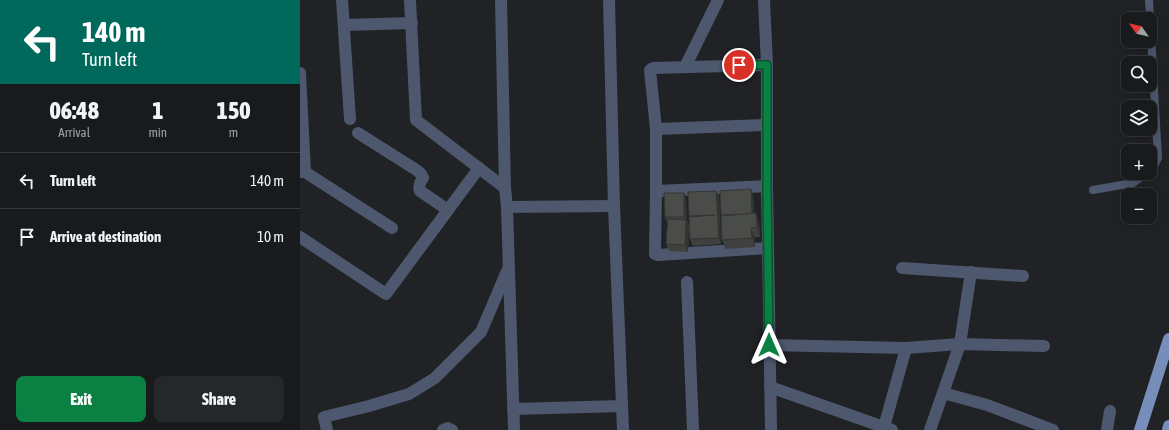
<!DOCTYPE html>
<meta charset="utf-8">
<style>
:root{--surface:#181a1c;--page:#252729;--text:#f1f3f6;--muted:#9fa1a3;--line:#36383b;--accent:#0b8043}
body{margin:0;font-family:"Asap Condensed",sans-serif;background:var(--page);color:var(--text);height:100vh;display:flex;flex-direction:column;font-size:15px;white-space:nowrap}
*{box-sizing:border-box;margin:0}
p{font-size:13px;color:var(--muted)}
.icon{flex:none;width:22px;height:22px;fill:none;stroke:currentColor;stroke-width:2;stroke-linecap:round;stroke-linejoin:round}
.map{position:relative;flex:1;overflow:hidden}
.details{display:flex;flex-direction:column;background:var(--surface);width:300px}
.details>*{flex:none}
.top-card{background:#00695c;color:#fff;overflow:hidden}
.needle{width:26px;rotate:304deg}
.controls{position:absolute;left:821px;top:12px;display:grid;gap:8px}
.controls a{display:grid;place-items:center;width:36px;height:36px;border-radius:8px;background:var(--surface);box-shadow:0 2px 10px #0003,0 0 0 1px var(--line);font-size:20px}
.pin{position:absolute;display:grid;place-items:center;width:34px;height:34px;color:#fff;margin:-17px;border:2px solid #fff;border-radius:50%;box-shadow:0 1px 4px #0007}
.me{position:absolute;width:44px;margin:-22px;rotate:0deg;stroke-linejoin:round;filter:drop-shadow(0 0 3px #0008)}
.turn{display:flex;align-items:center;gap:14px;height:84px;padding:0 16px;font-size:18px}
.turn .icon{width:52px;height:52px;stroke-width:2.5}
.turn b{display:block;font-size:28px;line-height:34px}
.eta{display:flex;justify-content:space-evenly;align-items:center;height:68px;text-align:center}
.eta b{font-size:24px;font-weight:800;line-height:28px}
.action{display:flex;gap:8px;margin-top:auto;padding:8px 16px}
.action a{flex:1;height:46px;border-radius:8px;background:var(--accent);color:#fff;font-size:16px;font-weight:800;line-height:46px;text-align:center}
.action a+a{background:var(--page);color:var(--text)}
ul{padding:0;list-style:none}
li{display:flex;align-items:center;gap:12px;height:56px;padding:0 16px;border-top:1px solid var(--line)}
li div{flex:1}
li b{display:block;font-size:15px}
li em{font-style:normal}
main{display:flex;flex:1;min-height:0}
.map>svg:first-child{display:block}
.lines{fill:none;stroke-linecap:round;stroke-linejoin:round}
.lane{stroke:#4d586e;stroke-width:8}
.street{stroke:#4d586e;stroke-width:12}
.primary{stroke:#778ebb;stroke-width:12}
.wall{fill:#40413f}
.shaded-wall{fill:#343533}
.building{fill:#4a4c49;stroke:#343533}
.route-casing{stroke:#07532c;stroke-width:10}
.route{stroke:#0b8043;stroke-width:7}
</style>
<main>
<section class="details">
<div class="top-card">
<div class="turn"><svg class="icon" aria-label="left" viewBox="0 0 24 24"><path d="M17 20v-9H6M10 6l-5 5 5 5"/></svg><div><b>140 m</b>Turn left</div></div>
</div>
<div class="eta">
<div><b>06:48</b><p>Arrival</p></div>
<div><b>1</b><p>min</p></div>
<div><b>150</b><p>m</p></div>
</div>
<ul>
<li><svg class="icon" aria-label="left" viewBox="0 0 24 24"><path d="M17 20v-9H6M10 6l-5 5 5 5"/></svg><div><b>Turn left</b></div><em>140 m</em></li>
<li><svg class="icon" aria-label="arrive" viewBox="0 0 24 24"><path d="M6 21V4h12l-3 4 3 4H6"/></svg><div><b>Arrive at destination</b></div><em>10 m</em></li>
</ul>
<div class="action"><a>Exit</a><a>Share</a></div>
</section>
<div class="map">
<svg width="869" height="430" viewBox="0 0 869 430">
<rect width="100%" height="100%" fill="#202225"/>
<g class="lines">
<g class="lane">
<path d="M 849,0 L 850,19"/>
<path d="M 850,19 L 858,158 L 854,166 L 850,170"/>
<path d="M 793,190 L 833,183 L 847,173"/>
</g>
<g class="street">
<path d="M 42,0 L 50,119"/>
<path d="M 110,0 L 116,120 L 205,188"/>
<path d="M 201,0 L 205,188 L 207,207 L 214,430"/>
<path d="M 309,0 L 314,206 L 323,430"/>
<path d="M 464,0 L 467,65 L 467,186 L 471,430"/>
<path d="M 44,25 L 112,23"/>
<path d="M 467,65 L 353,68 L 350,70 L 356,129 L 356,191 L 355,254 L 358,255 L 468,248"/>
<path d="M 385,67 L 418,0"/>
<path d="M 0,73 L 5,172"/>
<path d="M 356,129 L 467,125"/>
<path d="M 58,133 L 118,171 L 121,174 L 123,178 C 120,182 118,186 120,191 L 148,210"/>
<path d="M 0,172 L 5,172 L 92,228"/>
<path d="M 356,191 L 467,186"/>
<path d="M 207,207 L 314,206"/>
<path d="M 0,237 L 86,294 L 179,168"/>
<path d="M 602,268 L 723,276"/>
<path d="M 387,282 L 393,430"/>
<path d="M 469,345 L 606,348 L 660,344 L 744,346"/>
<path d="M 470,387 L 592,430"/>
<path d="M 643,393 L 687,405 L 753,430"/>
<path d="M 213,409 L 322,406"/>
<path d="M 584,427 L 606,348"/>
<path d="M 27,430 L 24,417 L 69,406 L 109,394 L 135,378 L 181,332 L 207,271"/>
<path d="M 143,430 L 148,428 L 152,430"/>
<path d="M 630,430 L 660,344 L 671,272"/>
<path d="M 807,430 L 810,411"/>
</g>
<g class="primary">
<path d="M 840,430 L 869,339"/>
<path d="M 868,430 L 869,426"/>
</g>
</g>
<g class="wall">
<path d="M 416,191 L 419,197 L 421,244 L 393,246 L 390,239 L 389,216 Z"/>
<path d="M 384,193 L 386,199 L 387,220 L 389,226 L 388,252 L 369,251 L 366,244 L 367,223 L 365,217 Z"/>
<path d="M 453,196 L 454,214 L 459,223 L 460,237 L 455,237 L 455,247 L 426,249 L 422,240 L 421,215 Z"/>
</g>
<g class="shaded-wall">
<path d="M 451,189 L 453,196 L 454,220 L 452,214 Z"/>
<path d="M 416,191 L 419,197 L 421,244 L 419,238 Z"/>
<path d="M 384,193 L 386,199 L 387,220 L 389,226 L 388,252 L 385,245 L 386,222 L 384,217 Z"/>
<path d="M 456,213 L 459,223 L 460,237 L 457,227 Z"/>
<path d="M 451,228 L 455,237 L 455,247 L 452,238 Z"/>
</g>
<g class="building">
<path d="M 451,189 L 452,214 L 421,215 L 420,191 Z"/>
<path d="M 416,191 L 419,238 L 390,239 L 389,217 L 415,215 L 389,216 L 388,192 Z"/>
<path d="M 364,193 L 384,193 L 384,217 L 365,217 Z"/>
<path d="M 456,213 L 457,227 L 451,228 L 452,238 L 422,240 L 421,216 Z"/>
<path d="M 368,219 L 386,220 L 385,245 L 366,244 Z"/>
</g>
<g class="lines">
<g class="route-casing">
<path id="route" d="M 439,65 L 467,65 L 467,186 L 469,345"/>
</g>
<use href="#route" class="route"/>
</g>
</svg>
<div class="controls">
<a><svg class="needle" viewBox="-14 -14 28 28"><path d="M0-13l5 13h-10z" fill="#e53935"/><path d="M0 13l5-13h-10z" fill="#9fa1a3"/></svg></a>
<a><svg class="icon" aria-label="search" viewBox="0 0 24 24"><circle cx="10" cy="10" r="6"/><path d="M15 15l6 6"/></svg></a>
<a><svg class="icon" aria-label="layers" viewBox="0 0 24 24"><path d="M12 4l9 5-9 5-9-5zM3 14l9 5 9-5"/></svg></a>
<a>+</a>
<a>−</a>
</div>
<div class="pin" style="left:439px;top:65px;background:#d93025"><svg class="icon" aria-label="arrive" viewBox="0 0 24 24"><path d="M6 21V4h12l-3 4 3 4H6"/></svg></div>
<svg class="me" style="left:469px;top:345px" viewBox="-20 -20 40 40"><path d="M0-17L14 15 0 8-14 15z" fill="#0b8043" stroke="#fff" stroke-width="4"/></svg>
</div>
</main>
